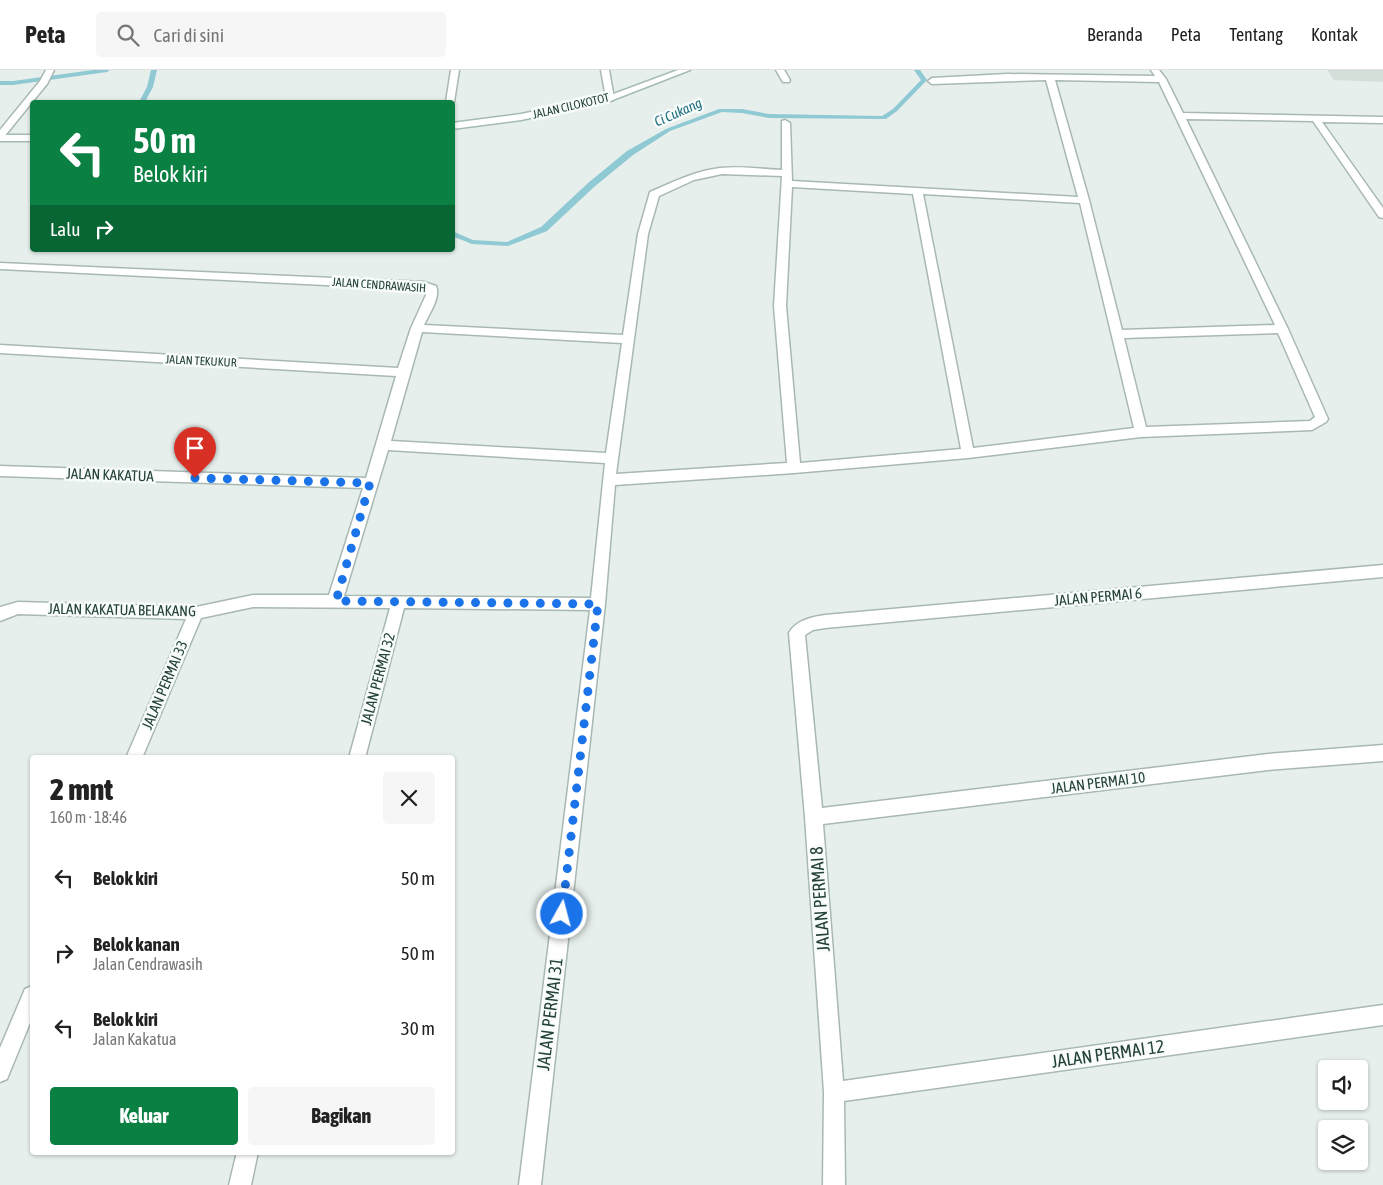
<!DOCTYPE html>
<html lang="id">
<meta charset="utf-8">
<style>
:root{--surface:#fff;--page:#f6f6f6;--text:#222;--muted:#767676;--line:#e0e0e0;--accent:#0b8043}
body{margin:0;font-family:"Asap Condensed",sans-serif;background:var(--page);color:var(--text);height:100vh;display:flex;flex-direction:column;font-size:19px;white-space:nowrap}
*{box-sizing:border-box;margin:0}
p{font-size:16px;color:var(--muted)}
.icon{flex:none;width:28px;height:28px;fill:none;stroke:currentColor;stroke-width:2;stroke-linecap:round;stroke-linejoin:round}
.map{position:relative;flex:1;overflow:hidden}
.details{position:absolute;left:30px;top:685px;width:425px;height:400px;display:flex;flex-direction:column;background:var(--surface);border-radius:5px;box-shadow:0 1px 4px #0004}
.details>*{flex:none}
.top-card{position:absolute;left:30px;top:30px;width:425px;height:152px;border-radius:5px;box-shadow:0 1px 4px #0004;background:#0b8043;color:#fff;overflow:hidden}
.fabs{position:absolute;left:1318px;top:990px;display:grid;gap:10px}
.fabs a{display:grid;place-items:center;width:50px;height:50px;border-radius:5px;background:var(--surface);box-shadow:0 1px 4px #0004;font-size:25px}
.pin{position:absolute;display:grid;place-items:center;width:42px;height:42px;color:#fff;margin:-51px -21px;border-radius:50% 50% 50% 0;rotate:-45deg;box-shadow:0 0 5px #0007}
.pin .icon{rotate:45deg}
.me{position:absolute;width:55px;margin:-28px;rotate:7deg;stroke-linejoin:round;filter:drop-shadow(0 0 4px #0008)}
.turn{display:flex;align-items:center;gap:18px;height:105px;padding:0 20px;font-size:22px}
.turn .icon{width:65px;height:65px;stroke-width:2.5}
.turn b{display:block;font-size:35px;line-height:42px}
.then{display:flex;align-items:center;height:48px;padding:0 20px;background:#0003;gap:10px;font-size:19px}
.round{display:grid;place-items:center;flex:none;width:52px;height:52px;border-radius:5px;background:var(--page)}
.overview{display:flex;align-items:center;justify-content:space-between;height:85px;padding:0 20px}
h1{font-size:30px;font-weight:800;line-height:38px}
.primary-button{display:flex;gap:10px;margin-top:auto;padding:10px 20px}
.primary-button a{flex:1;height:58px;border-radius:5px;background:var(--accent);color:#fff;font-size:20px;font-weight:800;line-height:58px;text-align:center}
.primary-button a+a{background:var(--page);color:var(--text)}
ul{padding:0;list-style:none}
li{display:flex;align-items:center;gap:15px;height:75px;padding:0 20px}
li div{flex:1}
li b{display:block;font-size:19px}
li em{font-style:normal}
header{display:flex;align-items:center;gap:30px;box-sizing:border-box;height:70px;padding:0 25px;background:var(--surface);border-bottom:1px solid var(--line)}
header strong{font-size:24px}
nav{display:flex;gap:28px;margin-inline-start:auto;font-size:18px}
.search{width:350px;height:45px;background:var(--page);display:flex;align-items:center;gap:12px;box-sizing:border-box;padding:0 18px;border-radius:5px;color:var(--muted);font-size:19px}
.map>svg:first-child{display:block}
.built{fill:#d4dfda}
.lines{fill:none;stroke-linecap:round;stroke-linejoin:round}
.stream{fill:#8ec9d4;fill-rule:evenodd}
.street-casing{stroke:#a8b8b2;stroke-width:3}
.secondary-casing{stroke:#a4bbb3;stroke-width:3}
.street{fill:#fff;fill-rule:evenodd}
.secondary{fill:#fff;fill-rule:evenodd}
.route{stroke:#1a73e8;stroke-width:9;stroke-dasharray:0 16.2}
.labels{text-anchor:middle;stroke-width:5;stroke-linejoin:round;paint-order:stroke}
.far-street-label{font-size:12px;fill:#24423a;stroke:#f7fbf9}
.far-water-label{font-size:14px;font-style:italic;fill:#1c6f80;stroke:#f7fbf9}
.street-label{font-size:15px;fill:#24423a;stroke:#f7fbf9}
.near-street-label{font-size:18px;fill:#24423a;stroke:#f7fbf9}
</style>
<header>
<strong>Peta</strong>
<div class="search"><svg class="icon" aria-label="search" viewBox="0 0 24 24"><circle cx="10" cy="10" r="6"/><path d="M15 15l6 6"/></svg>Cari di sini</div>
<nav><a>Beranda</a><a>Peta</a><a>Tentang</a><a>Kontak</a></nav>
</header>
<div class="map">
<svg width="1383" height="1115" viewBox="0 0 1383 1115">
<rect width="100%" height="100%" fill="#e6efeb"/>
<path class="built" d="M 1327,0 L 1383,0 L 1383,12 L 1334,10 Z"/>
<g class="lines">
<g class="stream">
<path d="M 93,0 L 110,0 L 107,2 L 13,15 L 0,15 L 0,11 L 13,11 Z"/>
<path d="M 151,0 L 157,0 L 153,17 L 145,32 L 139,32 L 147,17 Z"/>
<path d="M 914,0 L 920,0 L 927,10 L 897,41 L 886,49 L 769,48 L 742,43 L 722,42 L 670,61 L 633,85 L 594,117 L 547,161 L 508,176 L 472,174 L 452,166 L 452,161 L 473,170 L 507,172 L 541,157 L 588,113 L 627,81 L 666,59 L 719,39 L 742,39 L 769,44 L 882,46 L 893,39 L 921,10 Z"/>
</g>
<g class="street-casing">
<g id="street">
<path d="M 46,0 L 54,0 L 47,14 L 3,68 L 0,69 L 0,60 L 40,11 Z"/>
<path d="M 451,0 L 459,0 L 454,32 L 452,34 L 452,32 L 446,32 Z"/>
<path d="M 601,0 L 609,0 L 614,28 L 613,30 L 610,31 L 606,28 Z"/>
<path d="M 776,0 L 784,0 L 790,10 L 789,12 L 783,12 Z"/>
<path d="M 1151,0 L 1159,0 L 1166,9 L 1183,43 L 1383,47 L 1383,53 L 1322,52 L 1383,138 L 1383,148 L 1379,147 L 1313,51 L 1186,49 L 1288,259 L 1328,349 L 1326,352 L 1312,360 L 1141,367 L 968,388 L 794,403 L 615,415 L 605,534 L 541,1115 L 519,1115 L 590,540 L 404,538 L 365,688 L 349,688 L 390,538 L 253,537 L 201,548 L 142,688 L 126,688 L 186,549 L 18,544 L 0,551 L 0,537 L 18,532 L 196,537 L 253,525 L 329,525 L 363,418 L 0,406 L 0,396 L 366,408 L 396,306 L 0,283 L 0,275 L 398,298 L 411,258 L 426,225 L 426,220 L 0,199 L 0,193 L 424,212 L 436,216 C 441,227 429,244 424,255 L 623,265 L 638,164 L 650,122 C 673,112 695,101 720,98 C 740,96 762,99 782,100 L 782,51 L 785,50 L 790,53 L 792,111 L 1078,127 L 1046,10 L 932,14 L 928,11 L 932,8 L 1007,4 L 1155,6 ZM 1055,10 L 1159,12 L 1275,255 L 1122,260 L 1089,130 ZM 722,104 L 782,106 L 774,236 L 787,393 L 616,404 L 648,164 L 659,126 L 694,110 ZM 792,117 L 913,124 L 961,379 L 800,393 L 786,236 ZM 923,124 L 1080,133 L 1134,358 L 973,378 ZM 422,262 L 622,273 L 606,383 L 391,371 ZM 1278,263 L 1315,347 L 1310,351 L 1146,357 L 1124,268 ZM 388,380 L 605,393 L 591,528 L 344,526 Z"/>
<path d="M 1383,495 L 1383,507 L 825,558 L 813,560 L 805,565 L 822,738 L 1268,684 L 1383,675 L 1383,691 L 1268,700 L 823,754 L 843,1011 L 1383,935 L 1383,955 L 844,1031 L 845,1115 L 823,1115 L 824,1022 L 805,747 L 789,563 C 796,550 812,547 825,545 Z"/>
<path d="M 32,916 L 32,948 L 7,1009 L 0,1012 L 0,978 L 25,919 Z"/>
<path d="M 237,1082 L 258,1082 L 251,1115 L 229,1115 Z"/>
</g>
</g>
<g class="secondary-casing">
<g id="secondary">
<path d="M 678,0 L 690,0 L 610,31 L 521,50 L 452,59 L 452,53 L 521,44 L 608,26 Z"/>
<rect x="0" y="65" width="32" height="6"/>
</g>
</g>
<use href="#street" class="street"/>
<use href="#secondary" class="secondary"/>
</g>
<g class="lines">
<path class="route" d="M 195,408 L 370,413 L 336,531 L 598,534 L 562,844"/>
</g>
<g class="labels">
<g class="far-street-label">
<text transform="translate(571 36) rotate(-13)" y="4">JALAN CILOKOTOT</text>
<text transform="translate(379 215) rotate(4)" y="4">JALAN CENDRAWASIH</text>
<text transform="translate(201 291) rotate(3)" y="4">JALAN TEKUKUR</text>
</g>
<g class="far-water-label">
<text transform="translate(678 42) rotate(-24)" y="5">Ci Cukang</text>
</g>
<g class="street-label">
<text transform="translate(110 405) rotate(2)" y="5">JALAN KAKATUA</text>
<text transform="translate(1098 527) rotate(-5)" y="5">JALAN PERMAI 6</text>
<text transform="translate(122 540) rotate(1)" y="5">JALAN KAKATUA BELAKANG</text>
<text transform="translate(378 609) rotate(-75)" y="5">JALAN PERMAI 32</text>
<text transform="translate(165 615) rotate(-67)" y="5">JALAN PERMAI 33</text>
<text transform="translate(1098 713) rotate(-7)" y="5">JALAN PERMAI 10</text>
</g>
<g class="near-street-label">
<text transform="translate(820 829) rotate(-94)" y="6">JALAN PERMAI 8</text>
<text transform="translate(550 944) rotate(-83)" y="6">JALAN PERMAI 31</text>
<text transform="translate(1108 984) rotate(-8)" y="6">JALAN PERMAI 12</text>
</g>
</g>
</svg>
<div class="fabs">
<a><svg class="icon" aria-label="sound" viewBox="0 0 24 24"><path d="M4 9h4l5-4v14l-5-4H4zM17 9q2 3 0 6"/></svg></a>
<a><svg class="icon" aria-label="layers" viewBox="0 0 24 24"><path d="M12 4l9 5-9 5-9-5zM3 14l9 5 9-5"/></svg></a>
</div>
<div class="pin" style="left:195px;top:408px;background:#d93025"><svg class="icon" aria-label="arrive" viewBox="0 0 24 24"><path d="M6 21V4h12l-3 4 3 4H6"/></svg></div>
<svg class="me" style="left:562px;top:844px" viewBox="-20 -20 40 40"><circle r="17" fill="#1a73e8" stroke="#fff" stroke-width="3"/><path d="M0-11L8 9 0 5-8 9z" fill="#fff"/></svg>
<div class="top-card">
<div class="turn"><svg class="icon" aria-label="left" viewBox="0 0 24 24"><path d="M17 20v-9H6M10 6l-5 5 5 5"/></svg><div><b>50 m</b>Belok kiri</div></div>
<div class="then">Lalu<svg class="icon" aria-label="right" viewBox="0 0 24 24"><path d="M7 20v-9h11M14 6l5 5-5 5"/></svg></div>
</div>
<section class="details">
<div class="overview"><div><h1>2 mnt</h1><p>160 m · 18:46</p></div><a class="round"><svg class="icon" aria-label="close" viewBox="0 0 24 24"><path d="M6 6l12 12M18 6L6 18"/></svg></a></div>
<ul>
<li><svg class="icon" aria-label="left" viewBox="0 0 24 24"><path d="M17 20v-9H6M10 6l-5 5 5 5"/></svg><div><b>Belok kiri</b></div><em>50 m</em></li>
<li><svg class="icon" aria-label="right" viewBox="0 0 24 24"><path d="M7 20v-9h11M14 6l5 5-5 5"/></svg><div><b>Belok kanan</b><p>Jalan Cendrawasih</p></div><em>50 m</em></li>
<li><svg class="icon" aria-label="left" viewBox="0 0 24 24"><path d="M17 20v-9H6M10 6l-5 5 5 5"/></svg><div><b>Belok kiri</b><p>Jalan Kakatua</p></div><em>30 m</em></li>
</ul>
<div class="primary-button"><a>Keluar</a><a>Bagikan</a></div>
</section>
</div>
